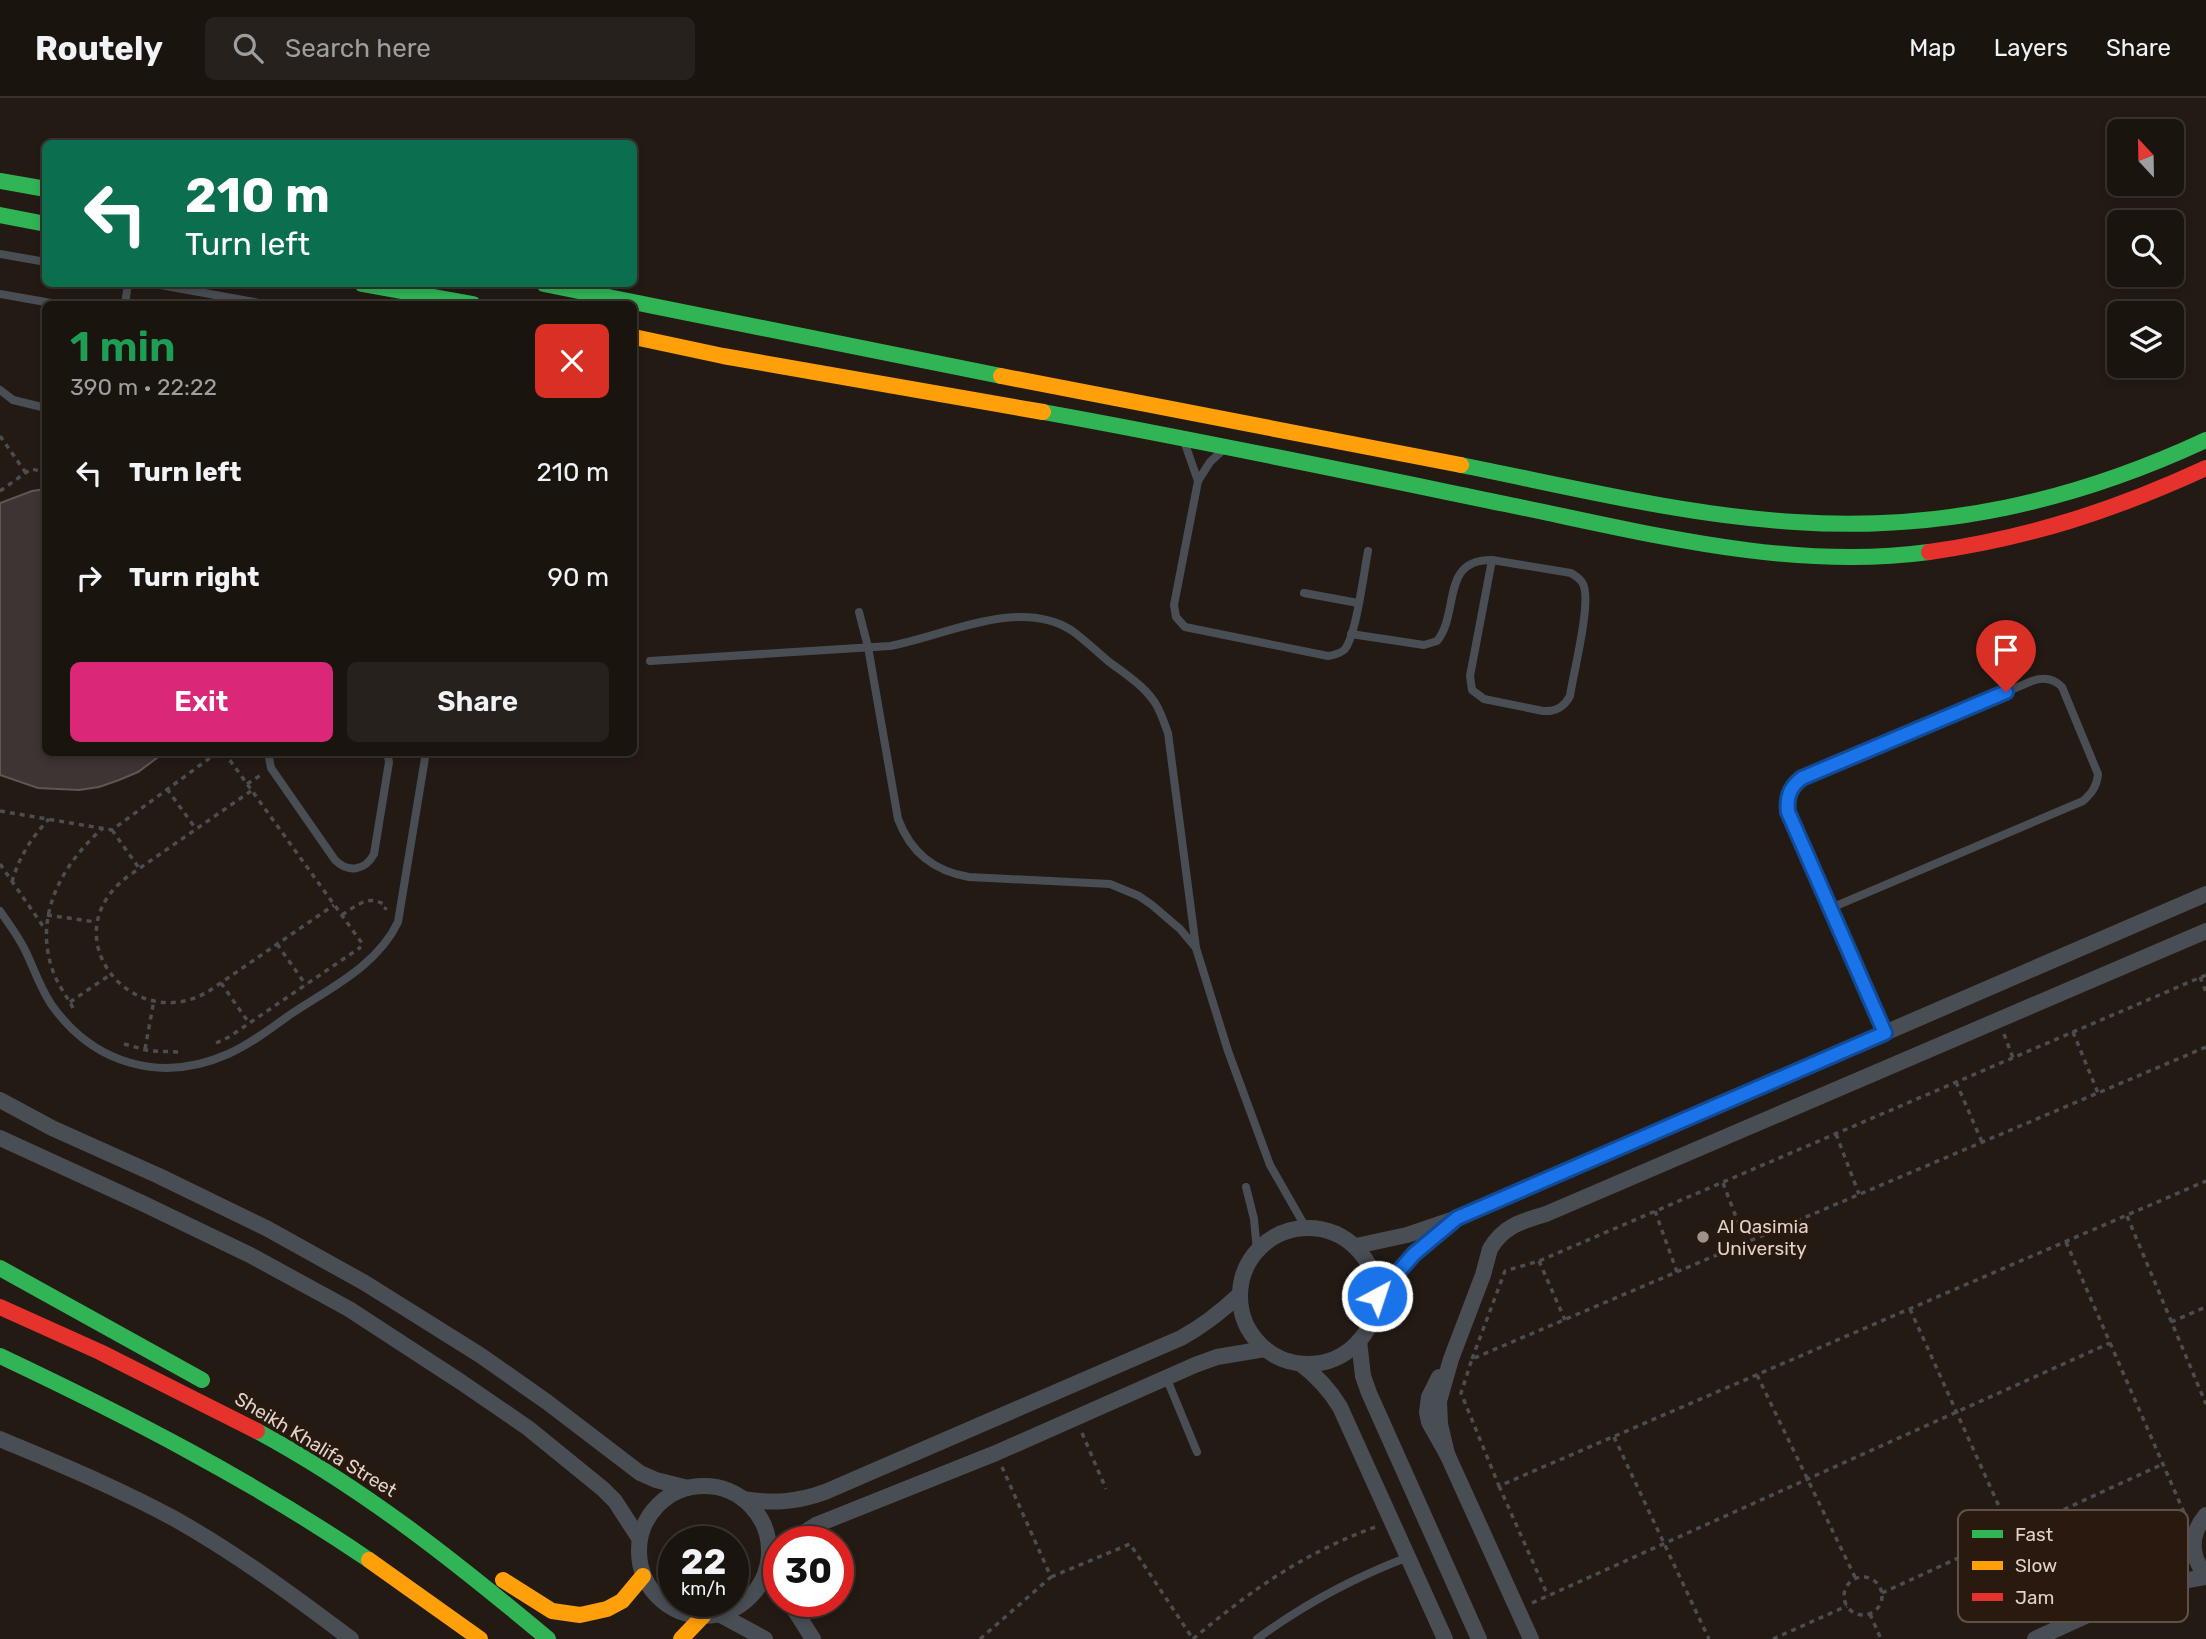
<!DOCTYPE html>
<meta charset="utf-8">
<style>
:root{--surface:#1a140f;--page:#27211d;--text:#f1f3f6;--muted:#9f9e9e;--line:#38332f;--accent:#db2777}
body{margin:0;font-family:Rubik,sans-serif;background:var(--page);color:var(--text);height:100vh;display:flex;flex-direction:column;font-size:26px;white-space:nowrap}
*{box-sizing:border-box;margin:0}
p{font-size:23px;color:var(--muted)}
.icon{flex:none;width:38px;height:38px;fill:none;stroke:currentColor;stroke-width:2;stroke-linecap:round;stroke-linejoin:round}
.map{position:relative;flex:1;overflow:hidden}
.panel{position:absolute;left:42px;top:203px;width:595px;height:455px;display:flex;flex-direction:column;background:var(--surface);border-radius:10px;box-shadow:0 4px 10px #0003,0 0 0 2px var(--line)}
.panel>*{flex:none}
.banner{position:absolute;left:42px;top:42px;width:595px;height:147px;border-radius:10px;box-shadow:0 4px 10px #0003,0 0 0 2px var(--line);background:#0b6e4f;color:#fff;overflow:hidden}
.needle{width:46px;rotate:338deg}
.fabs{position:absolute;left:2107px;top:21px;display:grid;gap:14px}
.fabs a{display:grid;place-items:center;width:77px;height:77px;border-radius:10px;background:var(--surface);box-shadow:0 4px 10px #0003,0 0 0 2px var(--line);font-size:35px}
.speed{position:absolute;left:658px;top:1428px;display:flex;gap:14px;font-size:35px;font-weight:700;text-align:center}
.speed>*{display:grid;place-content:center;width:91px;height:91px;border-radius:50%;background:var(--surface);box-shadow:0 4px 10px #0003,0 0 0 2px var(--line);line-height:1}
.speed small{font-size:18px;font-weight:400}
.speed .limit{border:10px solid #d22;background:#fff;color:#111}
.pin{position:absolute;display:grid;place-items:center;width:60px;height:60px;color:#fff;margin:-72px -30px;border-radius:50% 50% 50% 0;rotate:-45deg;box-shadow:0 0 7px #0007}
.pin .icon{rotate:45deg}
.me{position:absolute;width:77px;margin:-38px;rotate:40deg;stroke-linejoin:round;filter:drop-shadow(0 0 5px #0008)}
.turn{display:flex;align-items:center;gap:24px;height:147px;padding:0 28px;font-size:32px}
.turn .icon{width:91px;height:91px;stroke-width:2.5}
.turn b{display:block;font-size:49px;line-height:60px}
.round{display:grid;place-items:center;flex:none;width:74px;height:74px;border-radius:10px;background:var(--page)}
.summary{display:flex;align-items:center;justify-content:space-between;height:119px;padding:0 28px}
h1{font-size:42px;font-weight:600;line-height:52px;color:#1e9e55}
.button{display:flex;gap:14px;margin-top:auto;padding:14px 28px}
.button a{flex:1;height:80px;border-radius:10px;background:var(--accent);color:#fff;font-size:28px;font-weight:600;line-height:80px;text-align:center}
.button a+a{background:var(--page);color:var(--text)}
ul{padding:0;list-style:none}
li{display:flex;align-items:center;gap:21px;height:105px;padding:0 28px}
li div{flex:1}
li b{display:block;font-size:26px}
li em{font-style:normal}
header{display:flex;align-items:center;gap:42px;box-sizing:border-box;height:98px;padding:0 35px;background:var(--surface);border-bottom:2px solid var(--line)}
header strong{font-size:33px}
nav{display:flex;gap:38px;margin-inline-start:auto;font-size:24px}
.search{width:490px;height:63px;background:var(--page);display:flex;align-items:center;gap:18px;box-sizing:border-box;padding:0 24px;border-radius:10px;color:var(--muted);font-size:26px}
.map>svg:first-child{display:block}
.building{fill:#3d3433;stroke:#5f5655;stroke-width:2}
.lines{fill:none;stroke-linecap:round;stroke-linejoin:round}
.path{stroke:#4b4d50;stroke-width:3.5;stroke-dasharray:5 5;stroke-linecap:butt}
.lane{stroke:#494e54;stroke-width:8}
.street{stroke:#494e54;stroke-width:16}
.fast{stroke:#30b455;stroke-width:16}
.slow{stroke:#ff9f0a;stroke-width:16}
.jam{stroke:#e5322d;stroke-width:16}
.route-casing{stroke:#114b97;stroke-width:18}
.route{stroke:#1a73e8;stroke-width:12}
.poi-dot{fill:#9d938c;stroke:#29190e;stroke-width:2.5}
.labels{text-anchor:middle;stroke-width:7;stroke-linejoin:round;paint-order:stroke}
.poi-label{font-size:19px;fill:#dfd4cc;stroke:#29190e;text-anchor:start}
.street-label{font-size:19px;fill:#dfd4cc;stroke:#29190e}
.key{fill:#29190e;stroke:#605147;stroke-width:2}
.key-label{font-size:19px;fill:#dfd4cc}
</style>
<header>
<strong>Routely</strong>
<div class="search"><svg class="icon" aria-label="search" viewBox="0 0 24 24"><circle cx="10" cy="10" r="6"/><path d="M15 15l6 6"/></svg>Search here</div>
<nav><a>Map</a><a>Layers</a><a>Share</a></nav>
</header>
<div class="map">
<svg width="2206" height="1541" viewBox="0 0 2206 1541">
<rect width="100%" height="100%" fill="#231a14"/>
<path class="building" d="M 46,391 L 46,654 L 165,654 L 138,674 L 119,682 L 99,689 L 79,692 L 38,690 L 0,677 L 0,405 L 32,393 Z"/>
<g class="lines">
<g class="path">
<path d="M 0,338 L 26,375"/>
<path d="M 0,393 L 31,371 L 46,374"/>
<path d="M 224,654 L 364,848"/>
<path d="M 247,686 L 261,677"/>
<path d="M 167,691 L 196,731"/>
<path d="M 251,693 L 127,779 C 50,838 133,939 209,893 L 334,807"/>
<path d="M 0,713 L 112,732 L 218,654"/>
<path d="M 112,732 L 139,770"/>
<path d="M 0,766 L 45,831"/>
<path d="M 12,784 C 19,759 31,740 49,721"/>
<path d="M 47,817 L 96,824"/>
<path d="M 342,817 C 356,808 369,795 386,808 L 385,812"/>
<path d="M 277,846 L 306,887"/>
<path d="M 2200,879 L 2206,894"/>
<path d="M 221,885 L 249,925"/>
<path d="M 70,904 L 110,877"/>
<path d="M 73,910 C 67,899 59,888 54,876 C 32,820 61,767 103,730"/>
<path d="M 2073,934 L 2098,995"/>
<path d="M 2004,936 L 2013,960"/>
<path d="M 216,945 L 229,939 L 361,849"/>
<path d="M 124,946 L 150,953 L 182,954"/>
<path d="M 2206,949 L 1472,1261 L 1461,1295 L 1499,1388 L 2206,1083"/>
<path d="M 145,951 L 154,902"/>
<path d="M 1956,984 L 1982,1044"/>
<path d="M 1836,1036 L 1859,1096"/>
<path d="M 1723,1085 L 1746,1145"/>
<path d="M 1655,1113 L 1677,1174"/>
<path d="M 2127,1118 L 2206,1306"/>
<path d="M 2066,1144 L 2186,1419"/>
<path d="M 1539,1163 L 1565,1222"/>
<path d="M 1910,1211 L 2049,1519"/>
<path d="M 2171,1224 L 2206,1209"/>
<path d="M 1472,1261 L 1505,1173 L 1539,1163 L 2206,877"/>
<path d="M 1757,1277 L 1856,1481"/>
<path d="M 1082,1335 L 1106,1391"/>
<path d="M 1614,1339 L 1709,1541"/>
<path d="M 1499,1388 L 1548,1498"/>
<path d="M 1051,1479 L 1130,1446 L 1193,1541"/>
<circle cx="1863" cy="1498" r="19"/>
<path d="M 1882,1495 L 2163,1366"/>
<path d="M 1532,1505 L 2110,1245"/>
<path d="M 1870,1516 L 1881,1541"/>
<path d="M 980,1541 L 1051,1479 L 1002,1369"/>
<path d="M 1193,1541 C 1251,1492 1305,1454 1378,1428"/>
<path d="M 1773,1541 L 1847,1508"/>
</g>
<g class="lane">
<path d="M 0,156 L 46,164"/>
<path d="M 155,186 L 265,206"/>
<path d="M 0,196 L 57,206"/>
<path d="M 125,206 L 128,186"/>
<path d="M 0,292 L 13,302 L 46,310"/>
<path d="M 1184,343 L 1198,383"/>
<path d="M 1224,351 L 1210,364 L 1198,383 L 1174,507 L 1176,519 L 1185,529 L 1328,558 C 1334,557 1339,556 1344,552 C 1356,540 1364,473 1368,453"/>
<path d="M 1492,462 L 1571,475 C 1576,478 1581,481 1583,486 C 1592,504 1573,576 1570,598 C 1564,609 1556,614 1543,613 L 1484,601 L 1472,592 L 1470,578 Z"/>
<path d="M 1304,495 L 1358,505"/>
<path d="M 859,514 L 868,549 L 898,721 C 911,755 934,773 969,779 L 1110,786 L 1139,798 L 1152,807 L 1180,831 L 1196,850 L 1228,953 L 1270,1067 L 1306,1130"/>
<path d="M 1351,536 L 1424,547 L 1437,543 C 1460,515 1440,461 1492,462"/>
<path d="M 650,563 L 890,548 C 945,538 1018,499 1071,532 C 1084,541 1096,553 1108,563 C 1125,576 1148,590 1158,610 C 1162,618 1165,627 1168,635 L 1196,850"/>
<path d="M 268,654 L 271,670 L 335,762 C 348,775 365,773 374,756 L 389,664 L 387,654"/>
<path d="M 1831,810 L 2083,703 C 2092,695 2097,688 2098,676 L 2062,589 C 2053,580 2043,579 2032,583 L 1802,680 C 1789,689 1786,699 1788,714 L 1885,935"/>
<path d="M 0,813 C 9,826 19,839 26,854 C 34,871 40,889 51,906 C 93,966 161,986 228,956 C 251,946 271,930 291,916 C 330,890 377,868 398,824 L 426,654"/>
<path d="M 1246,1089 L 1254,1121 L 1257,1153"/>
<path d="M 1166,1279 L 1197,1354"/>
<path d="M 1257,1541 C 1304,1506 1353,1480 1408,1459"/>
</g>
<g class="street">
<path d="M 0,1002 L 52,1030 L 159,1078 L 268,1131 L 365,1185 L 480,1257 L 547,1304 L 640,1375 L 656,1382 L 688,1390"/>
<path d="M 0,1040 L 142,1105 L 250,1157 L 349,1211 L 461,1284 L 528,1330 L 603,1391 L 615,1403 L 639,1440"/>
<circle cx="1308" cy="1198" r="68"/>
<path d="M 1356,1148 L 1407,1137 L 1457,1120 L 2206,796"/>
<path d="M 1377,1198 L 1414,1156 L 1444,1130"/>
<path d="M 1359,1243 L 1363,1278 L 1369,1295 L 1479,1541"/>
<path d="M 1301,1266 C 1317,1278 1329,1291 1340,1309 L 1445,1541"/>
<path d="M 1439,1279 L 1429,1299 L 1427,1314 L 1429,1324 L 1447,1356 L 1531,1541"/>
<path d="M 0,1341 C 59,1366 118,1390 175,1421 C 237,1456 294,1498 351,1541"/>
<path d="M 1447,1356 L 1440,1326 L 1439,1303 L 1451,1261 L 1483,1177 L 1490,1151 C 1503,1128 1522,1123 1546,1116 L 2206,833"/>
<circle cx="704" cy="1453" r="65"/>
<path d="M 743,1401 C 773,1406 797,1404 825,1394 L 1181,1240 C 1203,1228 1221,1214 1240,1196"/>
<path d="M 2206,1417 C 2189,1437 2190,1458 2206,1478"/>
<path d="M 789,1444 L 816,1427 L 996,1355 L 1195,1267 L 1217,1259 L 1265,1251"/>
<path d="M 766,1472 L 779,1489"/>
<path d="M 2151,1487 L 2179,1463 L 2193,1448"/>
<path d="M 789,1503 L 813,1541"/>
<path d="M 719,1516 L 765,1541"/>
<path d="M 2035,1541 L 2149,1489 L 2206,1479"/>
</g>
<g class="fast">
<path d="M 0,83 L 46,91"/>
<path d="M 0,117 L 46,126"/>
<path d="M 362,186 L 473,206"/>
<path d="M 544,186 L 1001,278"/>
<path d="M 1043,314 C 1199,342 1355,375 1510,407 C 1647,435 1789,473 1929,454"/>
<path d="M 1461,367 C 1571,389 1682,417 1795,424 C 1941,434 2075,403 2206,342"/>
<path d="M 0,1170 L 202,1282"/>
<path d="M 0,1258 C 127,1318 253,1383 369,1462"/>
<path d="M 257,1333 C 363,1390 456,1464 548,1541"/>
</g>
<g class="slow">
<path d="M 634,239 L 723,258 L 1043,314"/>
<path d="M 1001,278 L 1461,367"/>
<path d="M 369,1462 L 480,1541"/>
<path d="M 503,1482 L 552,1513 L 580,1517 L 607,1511 L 622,1503 L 643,1478"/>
<path d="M 681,1541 L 703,1518"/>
</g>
<g class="jam">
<path d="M 1929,454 C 2029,440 2115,412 2206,370"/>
<path d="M 0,1209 L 100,1254 L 257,1333"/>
</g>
</g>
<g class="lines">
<g class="route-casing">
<path id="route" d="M 1377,1198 L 1414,1156 L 1457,1120 L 1885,935 L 1788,714 C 1786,699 1790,689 1802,680 L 2006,594"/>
</g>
<use href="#route" class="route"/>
</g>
<circle class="poi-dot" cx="1703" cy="1139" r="7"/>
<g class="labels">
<g class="poi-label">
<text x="1717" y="1135">Al Qasimia<tspan x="1717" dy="22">University</tspan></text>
</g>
<g class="street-label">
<text transform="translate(316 1346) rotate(31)" y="7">Sheikh Khalifa Street</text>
</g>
</g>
<rect x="1958" y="1412" width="230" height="112" rx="10" class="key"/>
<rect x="1972" y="1432" width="31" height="8" fill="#30b455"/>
<rect x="1972" y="1463" width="31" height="9" fill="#ff9f0a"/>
<rect x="1972" y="1495" width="31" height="8" fill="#e5322d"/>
<g class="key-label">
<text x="2015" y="1443">Fast</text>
<text x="2015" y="1474">Slow</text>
<text x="2015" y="1506">Jam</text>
</g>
</svg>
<div class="fabs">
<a><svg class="needle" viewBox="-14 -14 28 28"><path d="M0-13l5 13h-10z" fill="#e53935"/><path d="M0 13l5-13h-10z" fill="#9f9e9e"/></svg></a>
<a><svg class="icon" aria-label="search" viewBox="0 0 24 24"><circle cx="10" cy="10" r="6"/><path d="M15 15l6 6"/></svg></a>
<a><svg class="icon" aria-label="layers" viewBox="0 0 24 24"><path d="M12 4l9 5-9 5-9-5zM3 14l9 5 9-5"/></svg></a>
</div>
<div class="speed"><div>22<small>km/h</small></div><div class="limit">30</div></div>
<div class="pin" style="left:2006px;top:594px;background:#d93025"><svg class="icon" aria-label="arrive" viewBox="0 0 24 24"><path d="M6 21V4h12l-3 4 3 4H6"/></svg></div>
<svg class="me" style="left:1377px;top:1198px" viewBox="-20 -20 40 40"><circle r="17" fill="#1a73e8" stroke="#fff" stroke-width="3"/><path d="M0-11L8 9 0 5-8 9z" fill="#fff"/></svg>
<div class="banner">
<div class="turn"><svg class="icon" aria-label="left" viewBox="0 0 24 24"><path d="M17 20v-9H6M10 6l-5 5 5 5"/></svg><div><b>210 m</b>Turn left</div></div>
</div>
<section class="panel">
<div class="summary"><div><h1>1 min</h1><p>390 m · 22:22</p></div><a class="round" style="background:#d93025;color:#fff"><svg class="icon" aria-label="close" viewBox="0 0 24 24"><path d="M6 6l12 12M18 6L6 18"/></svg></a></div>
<ul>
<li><svg class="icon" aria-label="left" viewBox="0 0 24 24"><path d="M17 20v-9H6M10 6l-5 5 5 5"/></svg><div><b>Turn left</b></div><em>210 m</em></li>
<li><svg class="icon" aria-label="right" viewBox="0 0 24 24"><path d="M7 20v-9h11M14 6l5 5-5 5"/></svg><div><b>Turn right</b></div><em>90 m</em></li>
</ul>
<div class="button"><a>Exit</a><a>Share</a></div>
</section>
</div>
